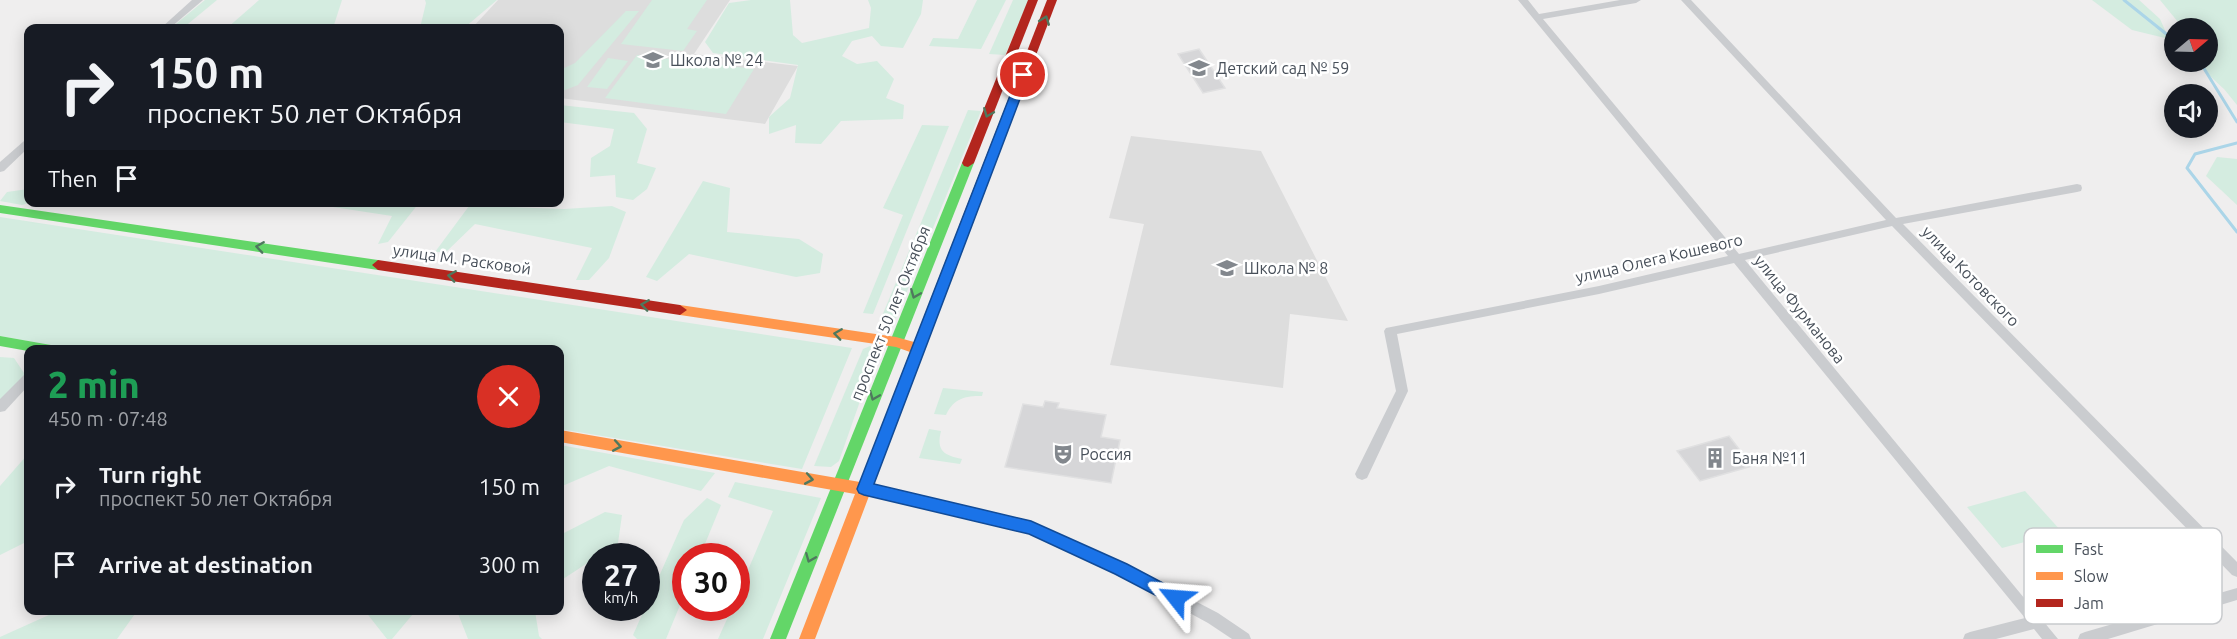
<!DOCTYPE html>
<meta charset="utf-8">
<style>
:root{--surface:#171b24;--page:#242831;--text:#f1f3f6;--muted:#9ea1a6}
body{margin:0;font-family:Ubuntu,sans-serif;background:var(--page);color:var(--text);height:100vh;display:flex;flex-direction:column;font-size:22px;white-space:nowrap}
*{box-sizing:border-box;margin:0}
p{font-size:20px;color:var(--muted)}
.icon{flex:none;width:33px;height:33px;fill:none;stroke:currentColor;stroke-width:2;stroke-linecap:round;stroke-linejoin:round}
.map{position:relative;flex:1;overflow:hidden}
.details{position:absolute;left:24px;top:345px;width:540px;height:270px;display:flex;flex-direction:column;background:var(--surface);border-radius:12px;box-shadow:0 3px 15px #0003}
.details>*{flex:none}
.banner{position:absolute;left:24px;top:24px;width:540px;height:183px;border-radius:12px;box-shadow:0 3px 15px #0003;background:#171b24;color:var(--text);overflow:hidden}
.needle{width:39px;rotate:71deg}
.controls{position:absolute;left:2164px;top:18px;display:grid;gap:12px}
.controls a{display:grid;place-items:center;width:54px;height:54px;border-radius:50%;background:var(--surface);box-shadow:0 3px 15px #0003;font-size:30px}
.speed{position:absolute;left:582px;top:543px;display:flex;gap:12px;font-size:30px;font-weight:700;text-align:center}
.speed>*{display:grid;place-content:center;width:78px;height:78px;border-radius:50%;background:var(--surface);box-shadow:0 3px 15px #0003;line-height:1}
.speed small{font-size:15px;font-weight:400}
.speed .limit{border:9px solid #d22;background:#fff;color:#111}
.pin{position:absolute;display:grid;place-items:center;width:51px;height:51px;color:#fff;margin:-26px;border:3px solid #fff;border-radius:50%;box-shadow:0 2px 6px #0007}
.me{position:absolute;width:66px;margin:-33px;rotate:298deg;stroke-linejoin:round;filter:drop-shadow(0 0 4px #0008)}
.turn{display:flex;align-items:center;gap:21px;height:126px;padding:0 24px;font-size:27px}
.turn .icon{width:78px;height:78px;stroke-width:2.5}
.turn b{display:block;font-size:42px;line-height:51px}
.then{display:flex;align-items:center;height:57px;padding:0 24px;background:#0003;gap:12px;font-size:22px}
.round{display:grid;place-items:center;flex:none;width:63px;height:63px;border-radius:32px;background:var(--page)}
.summary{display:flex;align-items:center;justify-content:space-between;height:102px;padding:0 24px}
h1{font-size:36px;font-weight:800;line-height:45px;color:#1e9e55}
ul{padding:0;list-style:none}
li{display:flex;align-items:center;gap:18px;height:78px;padding:0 24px}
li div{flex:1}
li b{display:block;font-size:22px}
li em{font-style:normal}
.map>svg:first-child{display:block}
.education{fill:#ddd}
.green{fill:#d4ece0}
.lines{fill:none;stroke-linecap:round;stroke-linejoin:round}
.stream{stroke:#abd5e8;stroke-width:3}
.building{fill:#d6d6d8;stroke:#e0e0e1;stroke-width:1.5}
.street{fill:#cacccf;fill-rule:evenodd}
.fast{fill:#63d668;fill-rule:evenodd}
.slow{fill:#ff974d;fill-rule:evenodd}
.jam{fill:#b3261e;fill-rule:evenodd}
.oneway{stroke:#4f785e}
.route{fill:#1a73e8;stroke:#114b97;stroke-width:1.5}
.labels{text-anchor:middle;stroke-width:5;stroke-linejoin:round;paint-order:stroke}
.poi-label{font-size:16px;fill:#474f59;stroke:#fff;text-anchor:start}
.street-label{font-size:16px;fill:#474f59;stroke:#fff}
.key{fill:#fff;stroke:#c8cacd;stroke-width:1.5}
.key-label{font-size:16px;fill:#474f59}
</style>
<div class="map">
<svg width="2237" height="639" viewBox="0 0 2237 639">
<rect width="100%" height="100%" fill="#efeeee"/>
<g class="education">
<path d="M 498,0 L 730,0 L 694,54 L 798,66 L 765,124 L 560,98 L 560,28 L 472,28 Z"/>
<path d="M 1131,136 L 1261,151 L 1348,321 L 1290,314 L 1283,388 L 1110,365 L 1144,224 L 1109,218 Z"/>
</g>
<g class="green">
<path d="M 205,0 L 217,0 L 183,28 L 171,28 Z"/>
<path d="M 259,0 L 342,0 L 333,28 L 227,28 Z"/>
<path d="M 425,0 L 497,0 L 464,28 L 420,28 L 426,3 Z"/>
<path d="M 652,0 L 707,0 L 687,29 L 697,31 L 683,51 L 621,44 Z"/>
<path d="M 751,0 L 790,0 L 793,35 L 802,43 L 869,28 L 871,8 L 868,0 L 923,0 L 921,14 L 903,48 L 881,46 L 872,36 L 852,41 L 842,56 L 857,64 L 877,61 L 894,79 L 886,98 L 904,105 L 903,119 L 841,121 L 821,144 L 795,143 L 796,125 L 769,134 L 769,117 L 790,98 L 798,65 L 713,53 L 705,42 L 729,3 Z"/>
<path d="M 977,0 L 1006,0 L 981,49 L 929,46 L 933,38 L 958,39 Z"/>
<path d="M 1013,0 L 1029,0 L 1005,55 L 989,54 Z"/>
<path d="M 2092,0 L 2139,0 L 2160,19 L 2169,39 L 2132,30 Z"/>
<path d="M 2160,0 L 2237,0 L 2237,105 L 2224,89 L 2195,62 L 2208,62 L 2208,28 L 2183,28 Z"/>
<path d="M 626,11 L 639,11 L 578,85 L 560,92 L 560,70 L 575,63 Z"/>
<path d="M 637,55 L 754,69 L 726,114 L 605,98 Z"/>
<path d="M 608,58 L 628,61 L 607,89 L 587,87 Z"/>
<path d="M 560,105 L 634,113 L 647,129 L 637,163 L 656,168 L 647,189 L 633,200 L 616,197 L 615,175 L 590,177 L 591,158 L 610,146 L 614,129 L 560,122 Z"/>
<path d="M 968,110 L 981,111 L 896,318 L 882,316 Z"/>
<path d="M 922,125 L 949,126 L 873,314 L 863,313 L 903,215 L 883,208 Z"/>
<path d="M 2217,157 L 2237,159 L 2237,205 L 2206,176 Z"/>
<path d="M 703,181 L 730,188 L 727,232 L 799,239 L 823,254 L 820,273 L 796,277 L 689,254 L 657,281 L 646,277 Z"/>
<path d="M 28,189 L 29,203 L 22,205 L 0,201 L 7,192 Z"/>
<path d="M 472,202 L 511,203 L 509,207 L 564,209 L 612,206 L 626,212 L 609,258 L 589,280 L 576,280 L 592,248 L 475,224 L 446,252 L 435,252 Z"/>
<path d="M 307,203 L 419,202 L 419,203 L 388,242 L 378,244 L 392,216 Z"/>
<path d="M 0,217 L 852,348 L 802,469 L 560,429 L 560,350 L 79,350 L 0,336 Z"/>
<path d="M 870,346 L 878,350 L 839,461 L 831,467 L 814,466 L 863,349 Z"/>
<path d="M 0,357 L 14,358 L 28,379 L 28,384 L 0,412 Z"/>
<path d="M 943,388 L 983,392 L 982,396 C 965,396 954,398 946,415 L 934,414 Z"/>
<path d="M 929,429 L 941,431 C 936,451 944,455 962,459 L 960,464 L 919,458 Z"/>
<path d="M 560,445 L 715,473 L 701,491 L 609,466 L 560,487 Z"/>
<path d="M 28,454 L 28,541 L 0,555 L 0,486 Z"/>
<path d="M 735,482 L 821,498 L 763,639 L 718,639 L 732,608 L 736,608 L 737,596 L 773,511 L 728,497 Z"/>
<path d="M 2025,491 L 2062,532 L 2002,548 L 1967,507 Z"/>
<path d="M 707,498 L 721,505 L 700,556 L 686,556 L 685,593 L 666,639 L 637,639 L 633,635 L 684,520 Z"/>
<path d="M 605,512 L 622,515 L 618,543 L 560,581 L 560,535 Z"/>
<path d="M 60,610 L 137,610 L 137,611 L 117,639 L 0,639 L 0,637 Z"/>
<path d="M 365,611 L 428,611 L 413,614 L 392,639 L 387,639 Z"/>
<path d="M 457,611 L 535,611 L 539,636 L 542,639 L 468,639 Z"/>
</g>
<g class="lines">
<g class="stream">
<path d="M 2124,0 L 2175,41"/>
<path d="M 2200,62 L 2237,122"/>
<path d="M 2237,143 L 2195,154 L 2187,168 L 2237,232"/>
</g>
</g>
<g class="building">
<path d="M 1199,49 L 1225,88 L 1203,93 L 1178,54 Z"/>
<path d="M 1045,401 L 1059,403 L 1057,408 L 1106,415 L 1101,437 L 1120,440 L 1111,483 L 1005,467 L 1023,404 L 1043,407 Z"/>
<path d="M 1729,436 L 1752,466 L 1700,481 L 1677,451 Z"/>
</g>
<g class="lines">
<g class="street">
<path d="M 192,0 L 203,0 L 170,28 L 161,28 Z"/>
<path d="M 1518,0 L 1528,0 L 1539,14 L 1620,0 L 1641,0 L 1636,3 L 1543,19 L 1739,254 L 1886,220 L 1681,0 L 1691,0 L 1896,218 L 2077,184 L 2081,185 L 2082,188 L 2081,191 L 2077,192 L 1903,224 L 2237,562 L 2237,577 L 2232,575 L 1892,226 L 1745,260 L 2058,639 L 2042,639 L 2034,629 L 1996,639 L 1963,639 L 1965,634 L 1970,632 L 2025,618 L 1734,263 L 1599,294 L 1397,334 L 1408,391 L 1367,478 L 1362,480 L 1357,478 L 1355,474 L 1396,391 L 1384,331 L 1386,328 L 1599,286 L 1728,256 Z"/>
<path d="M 28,140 L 28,148 L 4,171 L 0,172 L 0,162 L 24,141 Z"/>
<path d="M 28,373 L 28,386 L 5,411 L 0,412 L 0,399 L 24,375 Z"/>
<path d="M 865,483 L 1036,524 L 1126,565 L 1218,613 L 1249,634 L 1251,639 L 1232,639 L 1208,623 L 1116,573 L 1029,533 L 865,495 L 860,493 L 858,489 L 860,485 Z"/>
<path d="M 2237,588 L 2237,600 L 2108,639 L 2078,639 L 2080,634 L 2085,632 Z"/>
</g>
<g class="fast">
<path d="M 968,159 L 974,163 L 786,639 L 770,639 L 962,163 Z"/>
<path d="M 0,205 L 378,260 L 384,265 L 378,270 L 0,213 Z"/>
<path d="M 0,336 L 51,345 L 58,350 L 28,350 L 28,351 L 0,346 Z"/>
</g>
<path class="slow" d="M 965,222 L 971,226 L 815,639 L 799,639 L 855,494 L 560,442 L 560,430 L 860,482 L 910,352 L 896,347 L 680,315 L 673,310 L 680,305 L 896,337 L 914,342 L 959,226 Z"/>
<g class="jam">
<path d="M 1028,0 L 1038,0 L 974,163 L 968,167 L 964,166 L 962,163 Z"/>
<path d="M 1047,0 L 1057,0 L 971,226 L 969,229 L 961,229 L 959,226 Z"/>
<path d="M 378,260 L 680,305 L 687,310 L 680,315 L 378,270 L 372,265 Z"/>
</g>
</g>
<defs><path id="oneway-chevron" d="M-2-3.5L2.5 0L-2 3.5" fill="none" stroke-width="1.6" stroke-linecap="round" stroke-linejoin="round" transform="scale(1.5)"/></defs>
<g class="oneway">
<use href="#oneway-chevron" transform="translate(1045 20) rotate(-69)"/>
<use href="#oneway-chevron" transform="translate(988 113) rotate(112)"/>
<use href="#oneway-chevron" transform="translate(260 247) rotate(-172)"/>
<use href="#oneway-chevron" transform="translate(452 276) rotate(-172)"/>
<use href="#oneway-chevron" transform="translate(915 294) rotate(112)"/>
<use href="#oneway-chevron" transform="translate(645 305) rotate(-172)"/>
<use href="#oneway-chevron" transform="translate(838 334) rotate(-172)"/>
<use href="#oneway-chevron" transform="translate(874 396) rotate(112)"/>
<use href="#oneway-chevron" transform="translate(617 446) rotate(10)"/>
<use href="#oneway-chevron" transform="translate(809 479) rotate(10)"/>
<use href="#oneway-chevron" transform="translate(810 558) rotate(112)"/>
</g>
<path class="route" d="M 1023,72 L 1029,75 L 874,484 L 1031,521 L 1127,564 L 1182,593 L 1184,598 L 1182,604 L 1176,606 L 1115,574 L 1029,534 L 864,495 L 859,493 L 857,489 L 1018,75 Z"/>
<defs>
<g id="school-bare" transform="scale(1.62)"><path d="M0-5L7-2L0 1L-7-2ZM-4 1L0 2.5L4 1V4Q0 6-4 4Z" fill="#82878d" stroke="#fff" stroke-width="2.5" paint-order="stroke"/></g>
<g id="theatre-bare" transform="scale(1.62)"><path d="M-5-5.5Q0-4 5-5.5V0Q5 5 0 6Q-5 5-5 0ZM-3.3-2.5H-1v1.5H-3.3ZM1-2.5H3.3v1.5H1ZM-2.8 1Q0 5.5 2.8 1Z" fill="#82878d" stroke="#fff" stroke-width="2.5" paint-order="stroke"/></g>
<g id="building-bare" transform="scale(1.62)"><path d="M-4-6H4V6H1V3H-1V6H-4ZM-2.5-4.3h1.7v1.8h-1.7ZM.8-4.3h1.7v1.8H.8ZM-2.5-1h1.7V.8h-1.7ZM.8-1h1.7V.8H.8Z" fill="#82878d" stroke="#fff" stroke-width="2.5" paint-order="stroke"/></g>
</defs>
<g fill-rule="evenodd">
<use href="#school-bare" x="653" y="60"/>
<use href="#school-bare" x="1199" y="68"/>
<use href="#school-bare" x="1227" y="268"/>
<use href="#theatre-bare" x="1063" y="454"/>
<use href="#building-bare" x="1715" y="458"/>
</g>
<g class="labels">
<g class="poi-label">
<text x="670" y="66">Школа № 24</text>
<text x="1216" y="74">Детский сад № 59</text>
<text x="1244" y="274">Школа № 8</text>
<text x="1080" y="460">Россия</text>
<text x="1732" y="464">Баня №11</text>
</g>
<g class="street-label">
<text transform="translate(1659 258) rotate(-13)" y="6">улица Олега Кошевого</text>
<text transform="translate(462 259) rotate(8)" y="6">улица М. Расковой</text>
<text transform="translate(1971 276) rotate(46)" y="6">улица Котовского</text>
<text transform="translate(1800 309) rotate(51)" y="6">улица Фурманова</text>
<text transform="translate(890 313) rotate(-68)" y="6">проспект 50 лет Октября</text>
</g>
</g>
<rect x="2024" y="528" width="198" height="96" rx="9" class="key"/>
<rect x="2036" y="545" width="27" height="8" fill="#63d668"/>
<rect x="2036" y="572" width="27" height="8" fill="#ff974d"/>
<rect x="2036" y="599" width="27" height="8" fill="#b3261e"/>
<g class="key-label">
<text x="2074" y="555">Fast</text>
<text x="2074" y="582">Slow</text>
<text x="2074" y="609">Jam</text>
</g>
</svg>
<div class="controls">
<a><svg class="needle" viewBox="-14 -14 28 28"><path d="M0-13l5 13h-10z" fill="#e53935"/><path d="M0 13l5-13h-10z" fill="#9ea1a6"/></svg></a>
<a><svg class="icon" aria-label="sound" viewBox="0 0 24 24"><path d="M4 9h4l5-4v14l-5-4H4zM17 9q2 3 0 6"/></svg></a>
</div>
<div class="speed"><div>27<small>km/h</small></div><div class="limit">30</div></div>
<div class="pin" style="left:1023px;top:75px;background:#d93025"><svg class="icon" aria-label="arrive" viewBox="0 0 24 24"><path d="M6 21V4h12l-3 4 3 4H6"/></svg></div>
<svg class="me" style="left:1176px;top:598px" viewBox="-20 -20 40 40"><path d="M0-17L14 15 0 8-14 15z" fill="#1a73e8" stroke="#fff" stroke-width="4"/></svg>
<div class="banner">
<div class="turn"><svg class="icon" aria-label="right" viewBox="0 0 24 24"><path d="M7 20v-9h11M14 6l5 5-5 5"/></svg><div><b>150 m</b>проспект 50 лет Октября</div></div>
<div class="then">Then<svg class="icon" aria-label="arrive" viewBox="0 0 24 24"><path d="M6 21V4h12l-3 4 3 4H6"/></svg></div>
</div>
<section class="details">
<div class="summary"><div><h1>2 min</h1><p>450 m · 07:48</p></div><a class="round" style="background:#d93025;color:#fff"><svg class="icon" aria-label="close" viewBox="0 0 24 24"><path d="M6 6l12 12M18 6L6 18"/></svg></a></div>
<ul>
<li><svg class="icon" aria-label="right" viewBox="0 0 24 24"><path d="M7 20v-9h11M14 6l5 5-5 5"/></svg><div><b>Turn right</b><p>проспект 50 лет Октября</p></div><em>150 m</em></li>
<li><svg class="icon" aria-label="arrive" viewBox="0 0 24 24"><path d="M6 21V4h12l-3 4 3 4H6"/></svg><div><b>Arrive at destination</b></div><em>300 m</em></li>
</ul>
</section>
</div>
